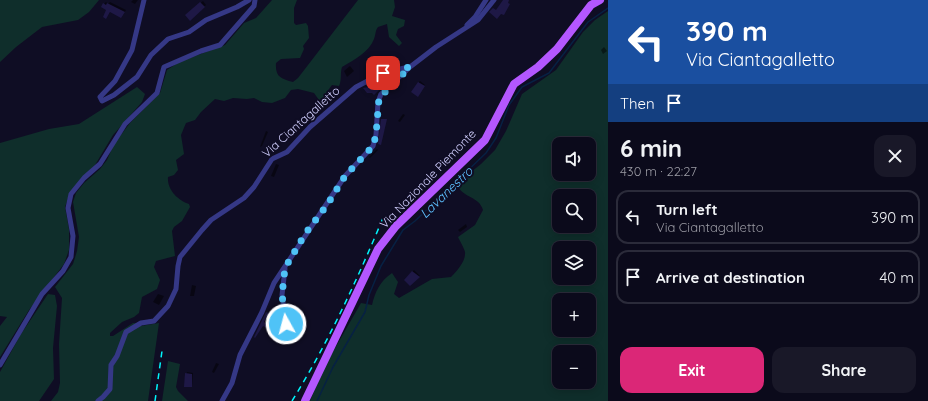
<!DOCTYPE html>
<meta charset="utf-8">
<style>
:root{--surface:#0b0a1b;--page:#191828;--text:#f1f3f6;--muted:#9a9aa3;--line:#2b2b3a;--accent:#db2777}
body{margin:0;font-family:Quicksand,sans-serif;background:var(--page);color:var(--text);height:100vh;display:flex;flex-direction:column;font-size:15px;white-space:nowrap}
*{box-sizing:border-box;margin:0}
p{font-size:13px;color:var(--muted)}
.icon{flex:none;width:22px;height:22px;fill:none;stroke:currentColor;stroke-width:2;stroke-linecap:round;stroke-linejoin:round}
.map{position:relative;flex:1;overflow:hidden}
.details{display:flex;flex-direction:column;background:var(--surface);width:320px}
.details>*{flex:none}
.hud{background:#1a4fa0;color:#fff;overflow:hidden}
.buttons{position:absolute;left:552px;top:137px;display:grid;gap:8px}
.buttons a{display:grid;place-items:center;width:44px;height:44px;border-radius:8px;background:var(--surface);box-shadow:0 2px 10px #0003,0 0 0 1px var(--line);font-size:20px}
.pin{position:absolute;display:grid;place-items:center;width:34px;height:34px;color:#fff;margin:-17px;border-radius:8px;box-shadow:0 2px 6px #0006}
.me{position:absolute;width:44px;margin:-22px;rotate:353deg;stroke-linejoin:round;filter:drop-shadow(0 0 3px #0008)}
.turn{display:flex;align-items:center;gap:14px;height:84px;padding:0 12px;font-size:18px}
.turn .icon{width:52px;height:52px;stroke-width:2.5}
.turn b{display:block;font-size:28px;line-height:34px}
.then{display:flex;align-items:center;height:38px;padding:0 12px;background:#0003;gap:8px;font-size:15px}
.round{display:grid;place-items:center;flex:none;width:42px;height:42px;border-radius:12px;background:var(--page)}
.overview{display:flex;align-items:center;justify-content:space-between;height:68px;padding:0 12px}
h1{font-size:24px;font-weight:800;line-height:30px}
.cta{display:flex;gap:8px;margin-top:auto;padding:8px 12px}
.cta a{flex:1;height:46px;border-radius:12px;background:var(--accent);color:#fff;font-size:16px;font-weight:800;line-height:46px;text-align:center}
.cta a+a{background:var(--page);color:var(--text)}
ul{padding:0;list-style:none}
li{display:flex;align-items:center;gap:12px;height:54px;margin:0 8px 6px;padding:0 4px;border:2px solid var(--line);border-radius:12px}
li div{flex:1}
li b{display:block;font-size:15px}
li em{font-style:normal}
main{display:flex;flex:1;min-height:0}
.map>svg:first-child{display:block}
.green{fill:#0f2e2b;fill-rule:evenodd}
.shadow{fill:#0007}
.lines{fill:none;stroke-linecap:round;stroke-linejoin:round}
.stream{stroke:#072143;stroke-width:1.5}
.building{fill:#1e1846}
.street{stroke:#353886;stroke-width:5}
.primary{stroke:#b457ff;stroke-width:8}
.rail{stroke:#00f5fb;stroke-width:1.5;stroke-dasharray:6 5;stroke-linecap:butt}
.route{stroke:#4fc3f7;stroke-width:7;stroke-dasharray:0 12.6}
.labels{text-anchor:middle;stroke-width:4;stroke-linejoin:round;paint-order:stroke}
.street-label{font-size:12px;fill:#d2d0ff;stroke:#0f0d24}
.water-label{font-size:13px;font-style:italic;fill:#5ec0ff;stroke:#0f0d24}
</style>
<main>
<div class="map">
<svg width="608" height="401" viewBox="0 0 608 401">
<rect width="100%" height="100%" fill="#0f0d24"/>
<g class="green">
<path d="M 0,0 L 99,0 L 89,12 L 78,20 L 42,27 L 16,47 L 0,62 Z"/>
<path d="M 272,0 L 297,0 L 294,8 L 294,23 L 296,25 L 306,23 L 308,26 L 309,38 L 303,46 L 304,49 L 300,58 L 281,59 L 276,63 C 275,77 281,79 293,82 L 298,78 L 358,0 L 394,0 L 395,7 L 392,16 L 405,20 L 404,26 L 398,29 L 396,35 L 402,43 L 399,46 L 389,37 L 387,24 L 378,27 C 375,31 376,34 374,39 C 369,52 354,60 342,67 C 340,73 342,80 339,86 L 332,85 L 326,93 L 329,102 L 324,107 L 314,93 L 298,89 L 291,90 L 285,98 L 272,103 L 262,102 L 254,98 L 247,99 L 233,98 L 224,101 L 215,99 L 201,112 L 195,120 L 186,123 L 181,135 L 184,154 L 176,160 L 178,170 L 174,175 L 168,177 C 167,190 178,200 189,204 L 190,207 L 182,221 L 174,227 L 172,231 L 175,256 L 156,261 L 154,267 L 160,280 L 157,289 L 142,297 L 139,313 L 134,317 L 122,322 L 110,333 L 110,336 L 113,336 L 133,323 L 137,323 L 141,326 L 159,323 L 148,401 L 51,401 L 58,392 L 60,383 L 59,344 L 62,298 L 55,287 L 73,264 L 77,251 L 79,237 L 73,202 L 76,193 L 84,183 L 100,169 L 107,160 L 114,144 L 130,123 L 160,93 L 167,70 L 179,62 L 225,45 L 244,23 L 256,18 Z"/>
<path d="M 608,11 L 608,401 L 310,401 L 323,369 L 361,303 L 372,305 C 375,292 380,281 392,273 L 398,282 L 394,294 L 399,298 L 432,279 L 451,277 C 457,271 466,261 465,252 C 464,248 460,241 458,237 L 475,225 L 483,210 C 479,196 463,198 458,186 L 461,180 L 481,164 L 495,150 L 506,131 L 522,94 L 556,70 L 583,32 L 595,20 ZM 559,144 L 589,144 L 589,174 L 559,174 ZM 559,196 L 589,196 L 589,226 L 559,226 ZM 559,248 L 589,248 L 589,278 L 559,278 ZM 559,300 L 589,300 L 589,330 L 559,330 ZM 559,352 L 589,352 L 589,382 L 559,382 Z"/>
<path d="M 137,87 L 145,94 L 142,102 L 113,135 L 95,165 L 70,192 L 65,207 L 69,229 L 69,250 L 64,264 L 29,310 L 0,357 L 0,326 L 7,317 L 0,316 L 0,143 L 49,129 L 79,124 Z"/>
<path d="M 48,294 L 55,295 L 57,306 L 53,348 L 54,379 L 39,401 L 0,401 L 0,372 L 21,334 Z"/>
<path d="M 168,361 L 180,364 L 176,387 L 178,391 L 188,401 L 162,401 Z"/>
</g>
<g class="shadow">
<path d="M 133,0 L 138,0 L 135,4 L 131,2 Z"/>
<path d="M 203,1 L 206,5 L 190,19 L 186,15 Z"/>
<path d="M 106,2 L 108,4 L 110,2 L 126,10 L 123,15 L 111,11 L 106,18 L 108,10 L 104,4 Z"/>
<path d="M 604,47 L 607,51 L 603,54 L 601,50 Z"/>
<path d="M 350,66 L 354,71 L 347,77 L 344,71 Z"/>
<path d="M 378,80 L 383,85 L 374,94 L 365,88 Z"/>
<path d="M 420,81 L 425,85 L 419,94 L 419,82 Z"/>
<path d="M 403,114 L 405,115 L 400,122 L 398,121 Z"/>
<path d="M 266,131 L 268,132 L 262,146 L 260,147 Z"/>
<path d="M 377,149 L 378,150 L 370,158 L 369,157 Z"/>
<path d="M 276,164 L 279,165 L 274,177 L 271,176 Z"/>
<path d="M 410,201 L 411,202 L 404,209 L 403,208 Z"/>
<path d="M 466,224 L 467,227 L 460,232 L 458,230 Z"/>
<path d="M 414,270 L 420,276 L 410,284 L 405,280 Z"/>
<path d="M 192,285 L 196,286 L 194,296 L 190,296 Z"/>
<path d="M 158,294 L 164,296 L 159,305 L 153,302 Z"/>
<path d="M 268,312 L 264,321 L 274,326 L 276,324 L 278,325 L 276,329 L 263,325 Z"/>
<path d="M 216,363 L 219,364 L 214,373 L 212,372 Z"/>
<path d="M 187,372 L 193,373 L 192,386 L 185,386 Z"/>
</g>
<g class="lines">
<path class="stream" d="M 317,401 L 333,367 L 365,312 L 369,295 L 381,266 L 403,230 L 415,221 L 486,153 L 496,138 L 509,105 L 522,87 L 549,73 L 588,22 L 608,8"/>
</g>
<g class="building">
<path d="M 503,0 L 509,0 L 508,3 L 510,4 L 504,15 L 501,14 L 497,19 L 489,12 L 493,8 L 496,10 Z"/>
<path d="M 200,2 L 205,7 L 190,21 L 185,15 Z"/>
<path d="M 103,3 L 106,5 L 107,3 L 125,12 L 121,18 L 110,12 L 106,19 L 103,17 L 106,10 L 101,7 Z"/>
<path d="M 375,81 L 381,88 L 374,95 L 372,93 L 367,93 L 363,88 L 368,87 Z"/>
<path d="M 418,82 L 425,86 L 418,97 L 411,92 Z"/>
<path d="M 381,119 L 387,119 L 381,145 L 378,144 Z"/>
<path d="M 412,271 L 420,277 L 410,286 L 404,280 Z"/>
<path d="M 266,312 L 269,313 L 264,322 L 273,327 L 274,324 L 278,326 L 275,332 L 263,326 L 255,338 L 254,337 Z"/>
<path d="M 185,373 L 192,374 L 192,387 L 184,387 Z"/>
</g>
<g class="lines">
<g class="street">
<path d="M 144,0 L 132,50 L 115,81 L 100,97 L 102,101 L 114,95 L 137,77 L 151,55 L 168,39 L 189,32 L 206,20 L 237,7 L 249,0"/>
<path d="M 467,25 L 475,17 L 486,0"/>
<path d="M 285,269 L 282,295 L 286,324"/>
<path d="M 0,365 L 42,294 L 63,271 L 71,257 L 73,236 L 68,208 L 71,194 L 84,178 L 100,164 L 125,124 L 157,93 L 164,67 L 201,51 L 220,45 L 254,6 L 255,0"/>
<path d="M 98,401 L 103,397 L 110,389 L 111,365 L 117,356 L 126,332 L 141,323 L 154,321 L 168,306 L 176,289 L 178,266 L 180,257 L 202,230 L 211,220 L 244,198 L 254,187 L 272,159 L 287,152 L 310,127 L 356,87 L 383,73 L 409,67"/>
<path d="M 222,401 L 232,383 L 240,355 L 262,312 L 274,283 L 345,176 L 373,146 L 376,135 L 378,102 L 381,94 L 410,67 L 436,47 L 478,20 L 494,0"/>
</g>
<path class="primary" d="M 305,401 L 378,249 L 396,226 L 485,140 L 514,84 L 538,67 L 557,49 L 591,5 L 600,0"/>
<g class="rail">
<path d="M 155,401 L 162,351"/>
<path d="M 292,401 C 328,343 357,280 383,218"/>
</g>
</g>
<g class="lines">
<path class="route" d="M 286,324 L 282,295 L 285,268 L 305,234 L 327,205 L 345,176 L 373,146 L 376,135 L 379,98 L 410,67 L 383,73"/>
</g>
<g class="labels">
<g class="street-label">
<text transform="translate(301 122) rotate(-42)" y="4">Via Ciantagalletto</text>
<text transform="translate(428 179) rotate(-46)" y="4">Via Nazionale Piemonte</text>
</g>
<g class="water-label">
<text transform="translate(446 192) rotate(-44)" y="5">Lavanestro</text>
</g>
</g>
</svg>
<div class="buttons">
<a><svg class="icon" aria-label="sound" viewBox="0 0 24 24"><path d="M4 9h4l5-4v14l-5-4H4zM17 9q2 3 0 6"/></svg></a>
<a><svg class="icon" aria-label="search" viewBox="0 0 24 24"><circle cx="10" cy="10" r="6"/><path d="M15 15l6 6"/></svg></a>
<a><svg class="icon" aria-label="layers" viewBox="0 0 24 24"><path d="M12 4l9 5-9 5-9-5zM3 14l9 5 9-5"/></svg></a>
<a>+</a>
<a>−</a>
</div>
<div class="pin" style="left:383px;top:73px;background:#d93025"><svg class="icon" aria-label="arrive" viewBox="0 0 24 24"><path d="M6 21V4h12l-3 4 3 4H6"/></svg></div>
<svg class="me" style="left:286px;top:324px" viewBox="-20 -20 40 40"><circle r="17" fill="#4fc3f7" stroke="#fff" stroke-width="3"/><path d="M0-11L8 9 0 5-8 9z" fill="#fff"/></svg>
</div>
<section class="details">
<div class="hud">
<div class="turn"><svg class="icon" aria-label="left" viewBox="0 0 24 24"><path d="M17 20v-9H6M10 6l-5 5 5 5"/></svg><div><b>390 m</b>Via Ciantagalletto</div></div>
<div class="then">Then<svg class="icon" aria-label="arrive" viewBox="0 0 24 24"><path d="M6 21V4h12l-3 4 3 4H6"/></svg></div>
</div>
<div class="overview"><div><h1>6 min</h1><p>430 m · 22:27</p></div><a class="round"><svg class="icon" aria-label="close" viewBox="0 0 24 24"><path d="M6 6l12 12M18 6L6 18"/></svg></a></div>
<ul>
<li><svg class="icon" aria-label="left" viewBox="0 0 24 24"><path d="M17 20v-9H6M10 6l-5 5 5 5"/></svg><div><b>Turn left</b><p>Via Ciantagalletto</p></div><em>390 m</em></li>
<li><svg class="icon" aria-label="arrive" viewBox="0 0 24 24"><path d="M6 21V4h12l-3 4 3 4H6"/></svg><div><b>Arrive at destination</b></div><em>40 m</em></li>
</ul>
<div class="cta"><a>Exit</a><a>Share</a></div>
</section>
</main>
